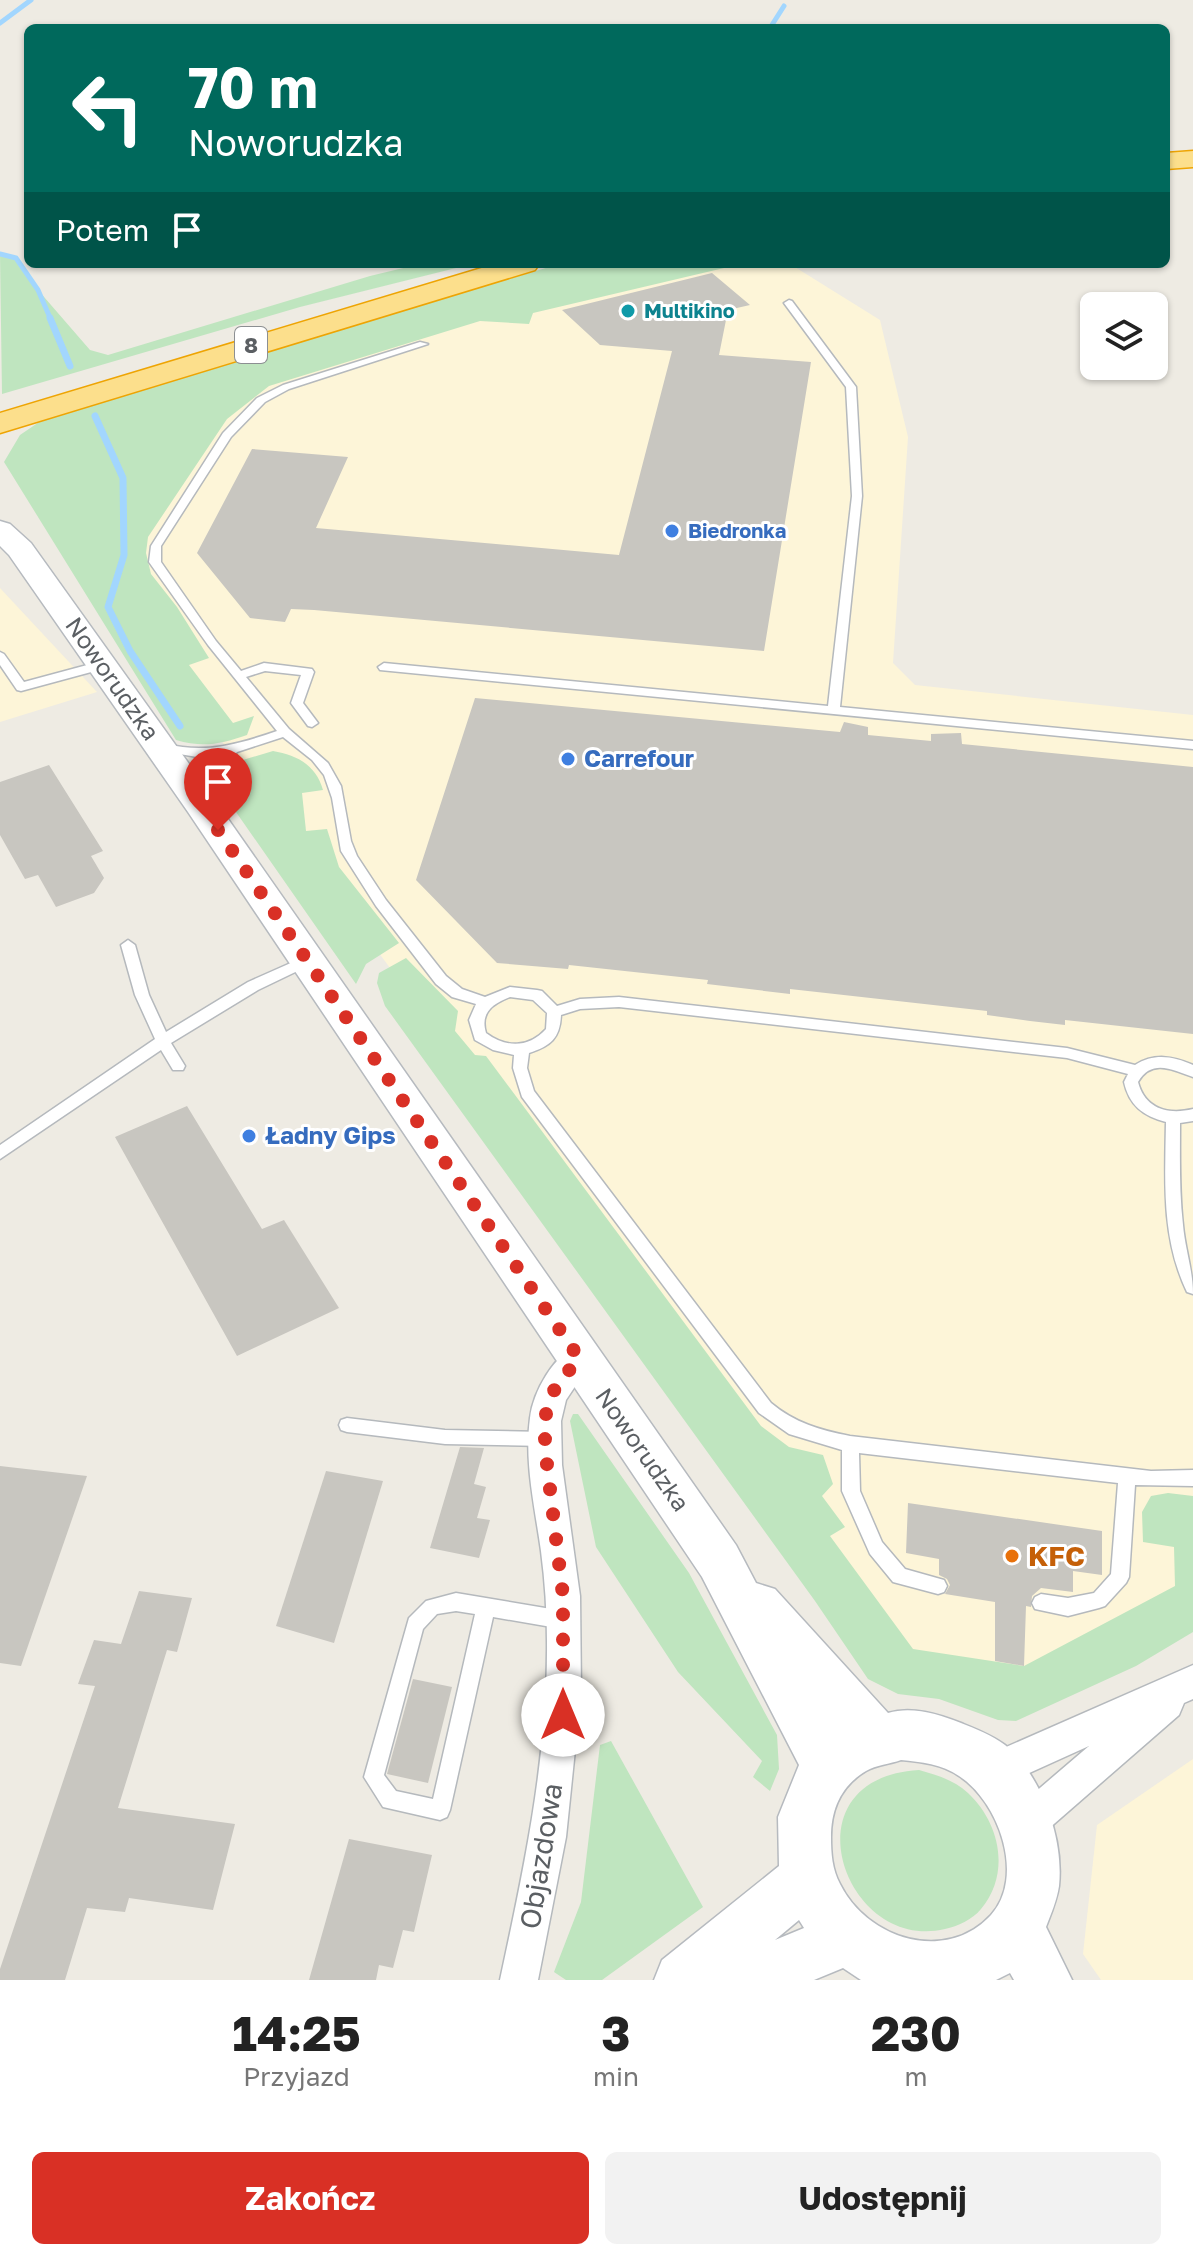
<!DOCTYPE html>
<html lang="pl">
<meta charset="utf-8">
<style>
:root{--surface:#fff;--page:#f2f2f2;--text:#222;--muted:#767676;--accent:#d93025}
body{margin:0;font-family:"Golos Text",sans-serif;background:var(--page);color:var(--text);height:100vh;display:flex;flex-direction:column;font-size:30px;white-space:nowrap}
*{box-sizing:border-box;margin:0}
p{font-size:26px;color:var(--muted)}
.icon{flex:none;width:44px;height:44px;fill:none;stroke:currentColor;stroke-width:2;stroke-linecap:round;stroke-linejoin:round}
.map{position:relative;height:1980px;overflow:hidden}
.side{display:flex;flex-direction:column;background:var(--surface);flex:1}
.side>*{flex:none}
.banner{position:absolute;left:24px;top:24px;width:1146px;height:244px;border-radius:12px;box-shadow:0 2px 6px #0004;background:#00695c;color:#fff;overflow:hidden}
.tools{position:absolute;left:1080px;top:292px;display:grid;gap:16px}
.tools a{display:grid;place-items:center;width:88px;height:88px;border-radius:12px;background:var(--surface);box-shadow:0 2px 6px #0004;font-size:40px}
.pin{position:absolute;display:grid;place-items:center;width:68px;height:68px;color:#fff;margin:-82px -34px;border-radius:50% 50% 50% 0;rotate:-45deg;box-shadow:0 0 8px #0007}
.pin .icon{rotate:45deg}
.me{position:absolute;width:88px;margin:-44px;rotate:0deg;stroke-linejoin:round;filter:drop-shadow(0 0 6px #0008)}
.turn{display:flex;align-items:center;gap:28px;height:168px;padding:0 32px;font-size:36px}
.turn .icon{width:104px;height:104px;stroke-width:2.5}
.turn b{display:block;font-size:56px;line-height:68px}
.then{display:flex;align-items:center;height:76px;padding:0 32px;background:#0003;gap:16px;font-size:30px}
.eta{display:flex;justify-content:space-evenly;align-items:center;height:136px;text-align:center}
.eta b{font-size:48px;font-weight:700;line-height:56px}
.cta{display:flex;gap:16px;margin-top:auto;padding:16px 32px}
.cta a{flex:1;height:92px;border-radius:12px;background:var(--accent);color:#fff;font-size:32px;font-weight:700;line-height:92px;text-align:center}
.cta a+a{background:var(--page);color:var(--text)}
.map>svg:first-child{display:block}
.commercial{fill:#fdf5d8}
.green{fill:#bfe5bf}
.lines{fill:none;stroke-linecap:round;stroke-linejoin:round}
.stream-far1{stroke:#a2d6fe;stroke-width:5}
.stream{stroke:#a2d6fe;stroke-width:7}
.building{fill:#c8c6c0}
.lane-casing{stroke:#b5b9bd;stroke-width:3}
.street-casing{stroke:#b5b9bd;stroke-width:3}
.secondary-casing{stroke:#b6babf;stroke-width:3}
.highway-casing{stroke:#eea403;stroke-width:3}
.lane{fill:#fff;fill-rule:evenodd}
.street{fill:#fff;fill-rule:evenodd}
.secondary{fill:#fff;fill-rule:evenodd}
.highway{fill:#fcdf8c;fill-rule:evenodd}
.route{stroke:#d93025;stroke-width:14;stroke-dasharray:0 25.2}
.culture-dot{fill:#0f9aa8;stroke:#fff;stroke-width:3}
.shop-dot{fill:#3f7fe0;stroke:#fff;stroke-width:3}
.food-dot{fill:#e8710a;stroke:#fff;stroke-width:3}
.labels{text-anchor:middle;stroke-width:6;stroke-linejoin:round;paint-order:stroke}
.far-culture-label{font-size:20px;font-weight:bold;fill:#0d838f;stroke:#fff;text-anchor:start}
.far-shop-label{font-size:20px;font-weight:bold;fill:#366cbe;stroke:#fff;text-anchor:start}
.shield{fill:#fff;stroke:#8c8f92;stroke-width:2}
.shield-label{font-size:22px;font-weight:bold;fill:#5b5f63}
.street-label{font-size:24px;fill:#5b5f63;stroke:#fff}
.shop-label{font-size:24px;font-weight:bold;fill:#366cbe;stroke:#fff;text-anchor:start}
.near-food-label{font-size:28px;font-weight:bold;fill:#c56008;stroke:#fff;text-anchor:start}
.near-street-label{font-size:28px;fill:#5b5f63;stroke:#fff}
</style>
<div class="map">
<svg width="1193" height="1980" viewBox="0 0 1193 1980">
<rect width="100%" height="100%" fill="#eeebe3"/>
<g class="commercial">
<path d="M 649,264 L 790,264 L 880,320 L 908,437 L 893,663 L 915,685 L 1193,715 L 1193,1585 L 1022,1695 L 915,1675 L 125,611 L 132,548 L 214,388 Z"/>
<path d="M 0,588 L 97,692 L 0,722 Z"/>
<path d="M 1193,1759 L 1193,1980 L 1101,1980 L 1083,1954 L 1097,1825 Z"/>
</g>
<g class="green">
<path d="M 0,254 L 16,258 L 38,290 L 90,350 L 108,355 L 370,276 L 420,264 L 472,264 L 300,307 L 2,394 Z"/>
<path d="M 559,264 L 741,264 L 533,313 L 529,324 L 480,321 L 269,386 L 227,419 L 148,537 L 146,553 L 151,574 L 177,607 L 209,658 L 189,665 L 233,723 L 254,716 L 247,735 C 221,744 203,748 176,740 L 4,462 L 20,435 L 48,416 Z"/>
<path d="M 273,751 C 297,755 316,765 323,790 L 302,793 L 306,831 L 327,829 L 339,867 L 399,943 L 366,964 L 356,984 L 229,802 L 222,781 L 236,762 Z"/>
<path d="M 406,958 L 458,1011 L 455,1031 L 475,1055 L 486,1056 L 761,1426 L 789,1447 L 823,1455 L 833,1484 L 822,1496 L 845,1527 L 830,1536 L 913,1649 L 1024,1666 L 1175,1586 L 1174,1547 L 1143,1542 L 1142,1512 L 1151,1496 L 1168,1493 L 1193,1496 L 1193,1632 L 1136,1666 L 1016,1721 L 998,1720 L 939,1699 L 898,1694 L 868,1679 L 815,1601 L 385,1006 L 377,983 L 379,973 Z"/>
<path d="M 573,1414 L 578,1414 L 689,1573 L 777,1735 L 779,1769 L 770,1791 L 753,1777 L 762,1761 L 678,1672 L 596,1547 L 570,1421 Z"/>
<path d="M 611,1741 L 703,1907 L 602,1980 L 566,1980 L 554,1972 L 581,1902 L 600,1745 Z"/>
<path d="M 919,1770 C 937,1775 954,1780 968,1793 C 1000,1823 1011,1873 981,1909 C 972,1920 958,1926 945,1929 C 844,1953 783,1778 919,1770 Z"/>
</g>
<g class="lines">
<g class="stream-far1">
<path d="M 0,23 L 31,0"/>
<path d="M 770,28 L 784,6"/>
<path d="M 0,254 L 16,258 L 38,290 L 51,320"/>
</g>
<g class="stream">
<path d="M 50,318 L 70,366"/>
<path d="M 95,416 L 123,478 L 124,555 L 108,607 L 130,651 L 180,726"/>
</g>
</g>
<g class="building">
<path d="M 712,273 L 750,305 L 728,310 L 719,355 L 811,362 L 764,651 L 314,610 L 291,609 L 285,622 L 250,618 L 197,553 L 252,449 L 348,457 L 316,528 L 619,555 L 672,351 L 600,345 L 562,310 Z"/>
<path d="M 475,698 L 840,732 L 844,722 L 868,727 L 868,735 L 931,741 L 931,734 L 961,733 L 962,744 L 1193,767 L 1193,1034 L 1065,1020 L 1065,1025 L 1030,1021 L 987,1015 L 987,1011 L 790,989 L 790,994 L 707,984 L 708,980 L 569,965 L 568,969 L 497,963 L 416,880 Z"/>
<path d="M 49,765 L 103,851 L 91,856 L 104,878 L 94,893 L 56,907 L 38,875 L 25,879 L 0,835 L 0,782 Z"/>
<path d="M 187,1106 L 262,1229 L 284,1220 L 339,1308 L 237,1356 L 115,1137 Z"/>
<path d="M 460,1447 L 484,1448 L 474,1484 L 486,1487 L 477,1518 L 490,1520 L 479,1558 L 430,1548 Z"/>
<path d="M 0,1466 L 87,1476 L 21,1666 L 0,1663 Z"/>
<path d="M 326,1471 L 383,1481 L 334,1643 L 276,1626 Z"/>
<path d="M 908,1503 L 1102,1531 L 1102,1575 L 1073,1571 L 1073,1592 L 1041,1588 L 1032,1596 L 1031,1607 L 1026,1606 L 1024,1666 L 995,1661 L 995,1602 L 945,1594 L 950,1585 L 947,1579 L 939,1575 L 939,1559 L 906,1553 Z"/>
<path d="M 139,1591 L 192,1598 L 177,1652 L 167,1650 L 118,1808 L 235,1824 L 213,1910 L 129,1898 L 125,1912 L 87,1908 L 65,1980 L 0,1980 L 0,1969 L 95,1686 L 78,1684 L 94,1640 L 121,1644 Z"/>
<path d="M 413,1679 L 452,1687 L 428,1783 L 387,1774 Z"/>
<path d="M 349,1839 L 432,1855 L 414,1932 L 403,1930 L 393,1968 L 379,1965 L 376,1980 L 309,1980 Z"/>
</g>
<g class="lines">
<g class="lane-casing">
<g id="lane">
<path d="M 789,300 L 792,301 L 856,387 L 862,496 L 840,707 L 1193,741 L 1193,749 L 380,670 L 378,667 L 384,663 L 828,706 L 852,496 L 846,387 L 784,303 Z"/>
<path d="M 420,342 L 428,344 L 289,389 L 265,402 L 231,437 L 161,546 L 161,562 L 216,641 L 241,671 L 264,663 L 312,669 L 314,672 L 303,703 L 318,723 L 312,727 L 308,726 L 291,703 L 301,675 L 265,671 L 246,677 L 289,729 L 328,763 L 341,786 L 351,841 L 357,856 L 386,900 L 446,976 L 462,989 L 485,997 L 510,987 L 537,990 L 542,991 L 557,1006 L 580,999 L 619,997 L 1067,1048 L 1135,1065 C 1154,1053 1173,1056 1193,1065 L 1193,1077 C 1173,1070 1152,1058 1138,1082 C 1145,1109 1168,1115 1193,1109 L 1193,1121 L 1180,1123 C 1180,1157 1179,1191 1183,1225 C 1185,1249 1193,1270 1193,1294 L 1187,1292 C 1161,1238 1165,1180 1166,1122 C 1143,1116 1129,1105 1124,1082 L 1128,1074 L 1067,1058 L 619,1007 L 580,1009 L 561,1015 C 560,1038 551,1046 529,1053 L 527,1068 L 534,1091 L 771,1403 C 795,1423 820,1430 850,1436 L 1151,1471 L 1193,1470 L 1193,1486 L 1135,1485 L 1129,1577 L 1126,1583 L 1105,1606 L 1099,1608 L 1068,1616 L 1035,1609 L 1032,1603 L 1035,1597 L 1041,1594 L 1068,1598 L 1094,1593 L 1111,1574 L 1118,1483 L 859,1453 L 860,1491 L 882,1542 L 905,1569 L 944,1580 L 947,1586 L 944,1592 L 938,1594 L 893,1582 L 870,1554 L 842,1491 L 842,1450 L 789,1434 L 759,1413 L 522,1097 L 513,1068 L 514,1055 L 493,1050 L 475,1040 L 469,1020 L 476,1004 L 452,997 L 436,984 L 376,906 L 341,851 L 332,798 L 324,775 L 312,760 L 283,737 L 237,752 L 217,776 L 204,804 L 200,805 L 194,801 L 202,780 L 220,756 L 197,757 L 162,751 L 160,748 L 166,744 C 206,754 239,744 277,731 L 208,645 L 149,562 L 151,546 L 223,433 L 257,398 L 283,385 ZM 510,997 L 533,1000 L 547,1013 L 546,1029 C 529,1048 506,1048 486,1033 C 480,1013 492,1004 510,997 Z"/>
<path d="M 0,652 L 4,654 L 24,682 L 102,661 L 108,665 L 106,668 L 21,691 L 17,690 L 0,665 Z"/>
<path d="M 128,940 L 135,945 L 149,995 L 166,1032 L 248,982 L 302,958 L 307,956 L 314,961 L 312,964 L 258,990 L 171,1043 L 185,1066 L 183,1070 L 173,1070 L 161,1050 L 0,1159 L 0,1145 L 155,1039 L 135,995 L 121,945 Z"/>
<path d="M 347,1418 L 445,1430 L 545,1432 L 551,1434 L 554,1439 L 551,1444 L 545,1446 L 445,1444 L 347,1432 L 341,1430 L 339,1425 L 341,1420 Z"/>
<path d="M 456,1593 L 563,1611 L 569,1614 L 572,1620 L 569,1626 L 563,1629 L 493,1617 L 450,1810 L 447,1817 L 440,1820 L 383,1807 L 364,1777 L 409,1618 L 426,1601 ZM 456,1611 L 475,1614 L 433,1799 L 396,1791 L 384,1775 L 423,1629 L 437,1614 Z"/>
</g>
</g>
<g class="street-casing">
<g id="street">
<path d="M 579,1345 L 590,1349 L 594,1358 L 566,1400 L 561,1421 L 562,1465 L 580,1596 L 581,1692 L 566,1837 L 538,1980 L 500,1980 C 524,1869 548,1756 547,1642 C 547,1612 545,1581 541,1551 C 535,1508 524,1462 530,1418 C 533,1392 554,1354 579,1345 Z"/>
<path d="M 1193,1665 L 1193,1699 L 1184,1703 L 1179,1715 L 1039,1837 L 1026,1842 L 1013,1837 L 1008,1824 L 1013,1811 L 1089,1746 L 994,1789 L 981,1784 L 976,1771 L 981,1758 Z"/>
</g>
</g>
<g class="secondary-casing">
<path id="secondary" d="M 0,521 L 10,524 L 31,543 L 212,796 L 736,1545 L 756,1583 L 775,1589 L 888,1713 C 912,1706 938,1714 961,1723 C 976,1729 992,1735 1005,1745 C 1042,1776 1064,1839 1059,1886 C 1057,1900 1051,1914 1046,1927 L 1072,1980 L 1014,1980 L 1010,1973 L 996,1980 L 861,1980 L 843,1968 L 814,1980 L 654,1980 L 662,1960 L 779,1866 L 778,1817 L 799,1765 L 702,1577 L 188,812 L 9,555 L 0,546 ZM 901,1760 C 921,1762 942,1764 959,1776 C 998,1801 1026,1876 991,1915 C 946,1964 867,1939 840,1884 C 832,1869 831,1853 831,1837 C 831,1809 841,1786 866,1771 C 876,1765 890,1764 901,1760 ZM 799,1920 L 804,1928 L 775,1940 Z"/>
</g>
<g class="highway-casing">
<g id="highway">
<path d="M 1193,151 L 1193,167 L 1166,169 L 1166,153 Z"/>
<path d="M 495,264 L 539,264 L 535,270 L 0,433 L 0,413 Z"/>
</g>
</g>
<use href="#lane" class="lane"/>
<use href="#street" class="street"/>
<use href="#secondary" class="secondary"/>
<use href="#highway" class="highway"/>
</g>
<g class="lines">
<path class="route" d="M 218,830 L 579,1358 L 555,1388 L 545,1417 L 545,1448 L 563,1596 L 563,1715"/>
</g>
<circle class="culture-dot" cx="628" cy="311" r="8"/>
<g class="shop-dot">
<circle cx="672" cy="531" r="8"/>
<circle cx="568" cy="759" r="8"/>
<circle cx="249" cy="1136" r="8"/>
</g>
<circle class="food-dot" cx="1012" cy="1556" r="8"/>
<g class="labels">
<g class="far-culture-label">
<text x="644" y="318">Multikino</text>
</g>
<g class="far-shop-label">
<text x="688" y="538">Biedronka</text>
</g>
<rect class="shield" x="235" y="327" width="32" height="36" rx="6"/>
<g class="shield-label">
<text x="251" y="353">8</text>
</g>
<g class="street-label">
<text transform="translate(112 679) rotate(55)" y="8">Noworudzka</text>
<text transform="translate(642 1450) rotate(55)" y="8">Noworudzka</text>
</g>
<g class="shop-label">
<text x="584" y="767">Carrefour</text>
<text x="265" y="1144">Ładny Gips</text>
</g>
<g class="near-food-label">
<text x="1028" y="1566">KFC</text>
</g>
<g class="near-street-label">
<text transform="translate(541 1856) rotate(-81)" y="10">Objazdowa</text>
</g>
</g>
</svg>
<div class="tools">
<a><svg class="icon" aria-label="layers" viewBox="0 0 24 24"><path d="M12 4l9 5-9 5-9-5zM3 14l9 5 9-5"/></svg></a>
</div>
<div class="pin" style="left:218px;top:830px;background:#d93025"><svg class="icon" aria-label="arrive" viewBox="0 0 24 24"><path d="M6 21V4h12l-3 4 3 4H6"/></svg></div>
<svg class="me" style="left:563px;top:1715px" viewBox="-20 -20 40 40"><circle r="19" fill="#fff"/><path d="M0-13L10 11 0 6-10 11z" fill="#d93025"/></svg>
<div class="banner">
<div class="turn"><svg class="icon" aria-label="left" viewBox="0 0 24 24"><path d="M17 20v-9H6M10 6l-5 5 5 5"/></svg><div><b>70 m</b>Noworudzka</div></div>
<div class="then">Potem<svg class="icon" aria-label="arrive" viewBox="0 0 24 24"><path d="M6 21V4h12l-3 4 3 4H6"/></svg></div>
</div>
</div>
<section class="side">
<div class="eta">
<div><b>14:25</b><p>Przyjazd</p></div>
<div><b>3</b><p>min</p></div>
<div><b>230</b><p>m</p></div>
</div>
<div class="cta"><a>Zakończ</a><a>Udostępnij</a></div>
</section>
